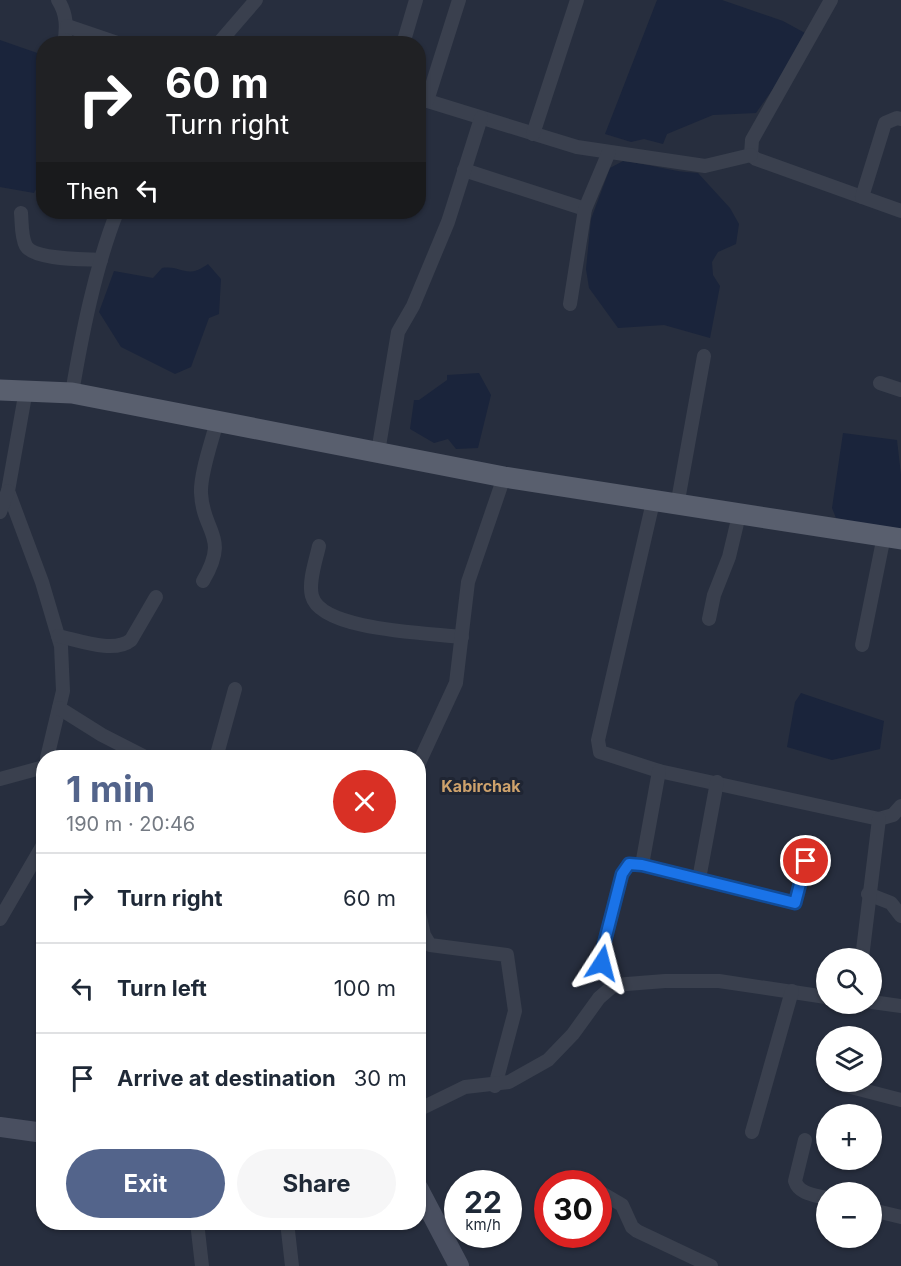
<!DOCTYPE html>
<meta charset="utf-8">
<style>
:root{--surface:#fff;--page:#f6f6f7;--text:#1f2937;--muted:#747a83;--line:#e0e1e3;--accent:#53648b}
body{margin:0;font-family:Inter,sans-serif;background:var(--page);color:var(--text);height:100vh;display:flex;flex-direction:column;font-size:22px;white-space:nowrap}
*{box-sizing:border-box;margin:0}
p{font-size:20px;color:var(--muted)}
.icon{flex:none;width:33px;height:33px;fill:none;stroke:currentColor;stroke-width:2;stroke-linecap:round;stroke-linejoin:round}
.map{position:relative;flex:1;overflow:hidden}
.details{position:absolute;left:36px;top:750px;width:390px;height:480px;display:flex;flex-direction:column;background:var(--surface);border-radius:24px;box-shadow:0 2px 4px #0004}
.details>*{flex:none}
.guide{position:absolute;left:36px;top:36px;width:390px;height:183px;border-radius:24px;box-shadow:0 2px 4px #0004;background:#202124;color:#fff;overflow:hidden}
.buttons{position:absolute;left:816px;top:948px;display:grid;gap:12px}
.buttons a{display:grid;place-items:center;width:66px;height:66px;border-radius:50%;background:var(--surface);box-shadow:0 2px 4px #0004;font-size:30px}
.speed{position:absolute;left:444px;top:1170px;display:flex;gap:12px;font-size:30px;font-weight:700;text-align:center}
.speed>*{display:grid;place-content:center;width:78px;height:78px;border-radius:50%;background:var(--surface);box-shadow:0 2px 4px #0004;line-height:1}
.speed small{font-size:15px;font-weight:400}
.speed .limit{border:9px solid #d22;background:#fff;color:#111}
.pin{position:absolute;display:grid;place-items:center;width:51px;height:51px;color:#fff;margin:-26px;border:3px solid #fff;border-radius:50%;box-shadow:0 2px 6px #0007}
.me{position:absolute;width:66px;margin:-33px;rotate:9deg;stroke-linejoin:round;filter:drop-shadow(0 0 4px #0008)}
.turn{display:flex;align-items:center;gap:21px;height:126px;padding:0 30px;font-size:27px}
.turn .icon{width:78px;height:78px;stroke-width:2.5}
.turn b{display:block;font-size:42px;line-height:51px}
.then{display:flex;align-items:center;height:57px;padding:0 30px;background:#0003;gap:12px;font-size:22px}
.round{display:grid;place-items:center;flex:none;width:63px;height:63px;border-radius:32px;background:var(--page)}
.headline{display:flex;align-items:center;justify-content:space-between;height:102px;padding:0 30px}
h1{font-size:36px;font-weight:700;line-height:45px;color:var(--accent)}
.primary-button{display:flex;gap:12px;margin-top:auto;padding:12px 30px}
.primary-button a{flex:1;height:69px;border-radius:36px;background:var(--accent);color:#fff;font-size:24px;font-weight:700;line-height:69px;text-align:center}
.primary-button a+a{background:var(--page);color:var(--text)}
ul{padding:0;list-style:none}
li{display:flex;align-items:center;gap:18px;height:90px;padding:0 30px;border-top:2px solid var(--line)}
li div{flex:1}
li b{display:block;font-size:22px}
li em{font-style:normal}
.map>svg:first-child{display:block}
.water{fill:#1a243b}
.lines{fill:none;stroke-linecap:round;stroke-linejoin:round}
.minor{stroke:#3a404e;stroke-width:14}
.secondary{stroke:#494f60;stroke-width:20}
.primary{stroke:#595f6e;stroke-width:21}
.route-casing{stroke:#114b97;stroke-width:15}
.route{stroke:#1a73e8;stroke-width:10}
.labels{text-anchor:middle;stroke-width:6;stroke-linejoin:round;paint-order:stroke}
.neighbourhood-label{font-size:16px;font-weight:bold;fill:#cea26c;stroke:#1f2533}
</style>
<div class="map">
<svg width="901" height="1266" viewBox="0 0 901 1266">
<rect width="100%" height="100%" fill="#272e3e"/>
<g class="water">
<path d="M 657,0 L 722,0 L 783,21 L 805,33 L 789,66 L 756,113 L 713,115 L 667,134 L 663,144 L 644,139 L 631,142 L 605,134 Z"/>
<path d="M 0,40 L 43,55 L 43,176 L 34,193 L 0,187 Z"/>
<path d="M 623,161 C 649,164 673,172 698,173 L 730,208 L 739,224 L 736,244 L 718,252 L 712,262 L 713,275 L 720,286 L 710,338 L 664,325 L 618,328 L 589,288 L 586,269 L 591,219 L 610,168 Z"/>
<path d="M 208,264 L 221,279 L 219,314 L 209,318 L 191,367 L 175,374 L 121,347 L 99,312 L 114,271 L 153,278 L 162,268 C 182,265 186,280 208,264 Z"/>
<path d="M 479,373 L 491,395 L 478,448 L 456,449 L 448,439 L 434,443 L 410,429 L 414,400 L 419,400 L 447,380 L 447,375 Z"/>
<path d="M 843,433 L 897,440 L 901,475 L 901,527 L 894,535 L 836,518 L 832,508 Z"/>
<path d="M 801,693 L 884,721 L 880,749 L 832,760 L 787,747 L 795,702 Z"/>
</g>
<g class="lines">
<g class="minor">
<path d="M 58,0 C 67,14 67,28 64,44"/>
<path d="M 831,0 L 752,140 L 751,155 L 756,159 L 862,197"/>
<path d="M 67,26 L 120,44"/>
<path d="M 218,44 L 256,0"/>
<path d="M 403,44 L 416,0"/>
<path d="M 418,98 L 577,147 L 705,166 L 751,155"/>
<path d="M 427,101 L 459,0"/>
<path d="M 901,119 L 897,118 L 885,123 L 862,197 L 901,211"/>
<path d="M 533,134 L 577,0"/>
<path d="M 464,170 L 585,209"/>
<path d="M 21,213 C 22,223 21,237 26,246 C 34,260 85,259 101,260"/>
<path d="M 570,304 L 585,209 L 609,152"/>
<path d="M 880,383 L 901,390"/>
<path d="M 26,390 L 8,491 L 42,582 L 61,646 L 63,691 L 47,758"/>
<path d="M 72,393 C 82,334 95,268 117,212"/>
<path d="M 378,452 L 398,332 L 413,306 L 448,222 L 481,118"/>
<path d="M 653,502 L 598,740 L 600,752 L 659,771 L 879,819 L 893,815 L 901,806"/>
<path d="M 677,506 L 704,356"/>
<path d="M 0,512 L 8,491"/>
<path d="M 319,546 C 316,560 308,582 312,596 C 321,631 431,633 462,637"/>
<path d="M 203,581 C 230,535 203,534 201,493 C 200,474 212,441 217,421"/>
<path d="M 709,619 L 714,595 L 729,557 L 739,515"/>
<path d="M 58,636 C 78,640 114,654 131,640 L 156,597"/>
<path d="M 862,645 L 884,536"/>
<path d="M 59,708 L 102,735 L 147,758"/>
<path d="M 216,758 L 235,689"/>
<path d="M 418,765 L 456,683 L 468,582 L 504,477"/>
<path d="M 0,779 L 44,767"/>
<path d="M 642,865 L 659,771"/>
<path d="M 699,879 L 717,782"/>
<path d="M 868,894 L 891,903 L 901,916"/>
<path d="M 418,909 L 424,935 L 430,945 L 507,955 L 515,1011 L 495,1086"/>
<path d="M 0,919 L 43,845"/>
<path d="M 862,958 L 879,819"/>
<path d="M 614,985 L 601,956 L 622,874 L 629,864 L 642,865 L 795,903 L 810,843"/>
<path d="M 872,1002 L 901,1006"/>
<path d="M 847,1086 L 901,1100"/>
<path d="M 418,1110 L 465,1087 L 509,1082 L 548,1060 L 573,1034 L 599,998 L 614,985 L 665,981 L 719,981 L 826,997"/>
<path d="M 752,1132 L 792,991"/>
<path d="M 805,1140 L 795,1181 C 799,1194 814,1195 826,1198"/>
<path d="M 578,1183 L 580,1184"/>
<path d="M 598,1191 L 622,1205 L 632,1227 L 637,1231 L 711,1266"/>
<path d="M 872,1210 L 901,1217"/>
<path d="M 197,1222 L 202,1266"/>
<path d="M 287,1222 L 292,1266"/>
</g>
<g class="secondary">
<path d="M 0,1127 L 44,1133"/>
<path d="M 418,1188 L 459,1266"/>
</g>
<path class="primary" d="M 0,390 L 72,393 L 504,477 L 901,539"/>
</g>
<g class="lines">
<g class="route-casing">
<path id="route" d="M 602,963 L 601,956 L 622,874 L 629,864 L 642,865 L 795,903 L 806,861"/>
</g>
<use href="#route" class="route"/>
</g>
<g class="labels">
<g class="neighbourhood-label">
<text x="481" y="792">Kabirchak</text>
</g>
</g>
</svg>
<div class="buttons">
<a><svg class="icon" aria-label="search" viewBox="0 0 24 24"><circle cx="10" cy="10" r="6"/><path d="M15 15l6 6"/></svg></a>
<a><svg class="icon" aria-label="layers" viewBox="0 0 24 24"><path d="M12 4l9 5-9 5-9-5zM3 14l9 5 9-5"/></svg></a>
<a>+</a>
<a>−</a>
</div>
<div class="speed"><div>22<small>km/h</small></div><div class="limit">30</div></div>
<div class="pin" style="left:806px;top:861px;background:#d93025"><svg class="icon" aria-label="arrive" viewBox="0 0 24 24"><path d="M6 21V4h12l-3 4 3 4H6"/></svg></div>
<svg class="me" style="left:602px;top:963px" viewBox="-20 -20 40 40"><path d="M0-17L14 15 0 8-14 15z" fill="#1a73e8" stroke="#fff" stroke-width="4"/></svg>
<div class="guide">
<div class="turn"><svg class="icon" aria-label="right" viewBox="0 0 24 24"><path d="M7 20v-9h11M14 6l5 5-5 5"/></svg><div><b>60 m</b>Turn right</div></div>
<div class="then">Then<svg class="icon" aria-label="left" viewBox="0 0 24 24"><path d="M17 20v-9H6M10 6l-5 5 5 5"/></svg></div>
</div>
<section class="details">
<div class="headline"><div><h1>1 min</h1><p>190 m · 20:46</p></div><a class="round" style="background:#d93025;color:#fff"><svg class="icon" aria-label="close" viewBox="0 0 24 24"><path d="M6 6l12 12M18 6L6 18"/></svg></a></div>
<ul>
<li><svg class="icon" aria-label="right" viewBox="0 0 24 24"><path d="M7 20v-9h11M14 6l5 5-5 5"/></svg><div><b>Turn right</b></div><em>60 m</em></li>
<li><svg class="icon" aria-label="left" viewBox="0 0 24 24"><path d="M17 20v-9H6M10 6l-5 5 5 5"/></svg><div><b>Turn left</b></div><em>100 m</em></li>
<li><svg class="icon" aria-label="arrive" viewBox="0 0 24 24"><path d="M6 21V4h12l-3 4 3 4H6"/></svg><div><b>Arrive at destination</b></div><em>30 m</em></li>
</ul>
<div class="primary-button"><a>Exit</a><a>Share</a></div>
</section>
</div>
